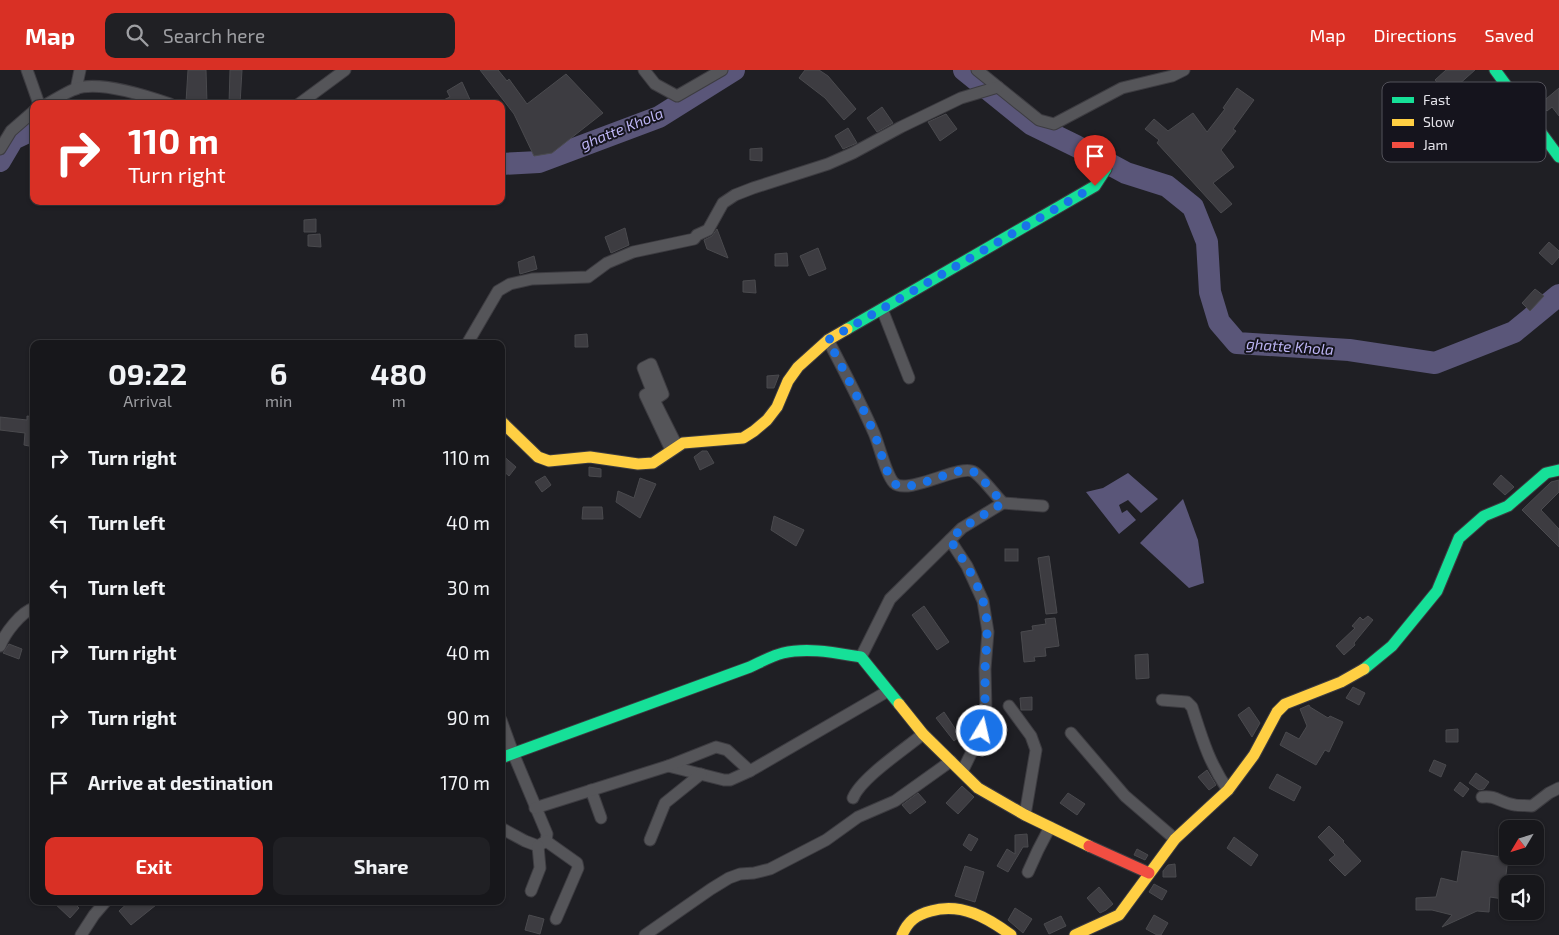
<!DOCTYPE html>
<style>
:root{--surface:#17171b;--page:#202024;--text:#f1f3f6;--muted:#9e9fa3;--line:#36363a;--accent:#d93025}
body{margin:0;font-family:"Exo 2",sans-serif;background:var(--page);color:var(--text);height:100vh;display:flex;flex-direction:column;font-size:19px;white-space:nowrap}
*{box-sizing:border-box;margin:0}
p{font-size:16px;color:var(--muted)}
.icon{flex:none;width:28px;height:28px;fill:none;stroke:currentColor;stroke-width:2;stroke-linecap:round;stroke-linejoin:round}
.map{position:relative;flex:1;overflow:hidden}
.panel{position:absolute;left:30px;top:270px;width:475px;height:565px;display:flex;flex-direction:column;background:var(--surface);border-radius:10px;box-shadow:0 1px 4px #0004,0 0 0 1px var(--line)}
.panel>*{flex:none}
.guide{position:absolute;left:30px;top:30px;width:475px;height:105px;border-radius:10px;box-shadow:0 1px 4px #0004,0 0 0 1px var(--line);background:#d93025;color:#fff;overflow:hidden}
.needle{width:32px;rotate:232deg}
.controls{position:absolute;left:1499px;top:750px;display:grid;gap:10px}
.controls a{display:grid;place-items:center;width:45px;height:45px;border-radius:10px;background:var(--surface);box-shadow:0 1px 4px #0004,0 0 0 1px var(--line);font-size:25px}
.pin{position:absolute;display:grid;place-items:center;width:42px;height:42px;color:#fff;margin:-51px -21px;border-radius:50% 50% 50% 0;rotate:-45deg;box-shadow:0 0 5px #0007}
.pin .icon{rotate:45deg}
.me{position:absolute;width:55px;margin:-28px;rotate:9deg;stroke-linejoin:round;filter:drop-shadow(0 0 4px #0008)}
.turn{display:flex;align-items:center;gap:18px;height:105px;padding:0 15px;font-size:22px}
.turn .icon{width:65px;height:65px;stroke-width:2.5}
.turn b{display:block;font-size:35px;line-height:42px}
.eta{display:flex;justify-content:space-evenly;align-items:center;height:85px;text-align:center}
.eta b{font-size:30px;font-weight:700;line-height:35px}
.button{display:flex;gap:10px;margin-top:auto;padding:10px 15px}
.button a{flex:1;height:58px;border-radius:10px;background:var(--accent);color:#fff;font-size:20px;font-weight:700;line-height:58px;text-align:center}
.button a+a{background:var(--page);color:var(--text)}
ul{padding:0;list-style:none}
li{display:flex;align-items:center;gap:15px;height:65px;padding:0 15px}
li div{flex:1}
li b{display:block;font-size:19px}
li em{font-style:normal}
header{display:flex;align-items:center;gap:30px;box-sizing:border-box;height:70px;padding:0 25px;background:var(--accent);color:#fff}
header strong{font-size:24px}
nav{display:flex;gap:28px;margin-inline-start:auto;font-size:18px}
.search{width:350px;height:45px;background:var(--page);display:flex;align-items:center;gap:12px;box-sizing:border-box;padding:0 18px;border-radius:10px;color:var(--muted);font-size:19px}
.map>svg:first-child{display:block}
.water{fill:#5a5679}
.lines{fill:none;stroke-linecap:round;stroke-linejoin:round}
.river{stroke:#5a5679;stroke-width:22}
.building{fill:#3d3c41;stroke:#4a4a4e}
.street-casing{stroke:#3d3c41;stroke-width:13}
.fast-casing{stroke:#3d3c41;stroke-width:13}
.slow-casing{stroke:#3d3c41;stroke-width:13}
.jam-casing{stroke:#3d3c41;stroke-width:13}
.street{stroke:#555559;stroke-width:11}
.fast{stroke:#16e098;stroke-width:11}
.slow{stroke:#ffcf43;stroke-width:11}
.jam{stroke:#f24e42;stroke-width:11}
.route{stroke:#1a73e8;stroke-width:9;stroke-dasharray:0 16.2}
.labels{text-anchor:middle;stroke-width:4;stroke-linejoin:round;paint-order:stroke}
.water-label{font-size:15px;font-style:italic;fill:#bdb5f5;stroke:#15141d}
.key{fill:#15141d;stroke:#53525a;stroke-width:1}
.key-label{font-size:14px;fill:#e3e2e9}
</style>
<header>
<strong>Map</strong>
<div class="search"><svg class="icon" aria-label="search" viewBox="0 0 24 24"><circle cx="10" cy="10" r="6"/><path d="M15 15l6 6"/></svg>Search here</div>
<nav><a>Map</a><a>Directions</a><a>Saved</a></nav>
</header>
<div class="map">
<svg width="1559" height="865" viewBox="0 0 1559 865">
<rect width="100%" height="100%" fill="#1f1f24"/>
<g class="water">
<path d="M 1128,403 L 1158,429 L 1141,443 L 1128,430 L 1119,435 L 1122,443 L 1127,440 L 1136,450 L 1119,464 L 1086,422 L 1103,418 Z"/>
<path d="M 1183,429 L 1198,470 L 1204,513 L 1189,518 L 1140,473 Z"/>
</g>
<g class="lines">
<g class="river">
<path d="M 964,0 L 1031,54 L 1076,76 L 1126,103 L 1167,116 L 1193,137 L 1207,172 L 1210,222 L 1219,252 L 1237,273 L 1349,280 L 1435,293 L 1514,262 L 1559,225"/>
<path d="M 0,91 L 13,69 L 34,59"/>
<path d="M 501,94 L 539,92 L 659,47 L 734,0"/>
</g>
</g>
<g class="building">
<path d="M 188,0 L 206,0 L 207,33 L 186,32 Z"/>
<path d="M 230,0 L 242,0 L 240,34 L 229,34 Z"/>
<path d="M 480,0 L 498,0 L 507,11 L 509,9 L 527,34 L 566,4 L 603,43 L 552,83 L 534,86 L 514,44 Z"/>
<path d="M 805,0 L 819,0 L 828,6 L 856,39 L 844,50 L 825,28 L 799,8 Z"/>
<path d="M 1446,0 L 1475,0 L 1448,24 L 1435,10 Z"/>
<path d="M 462,12 L 472,34 L 435,34 L 450,27 L 447,21 Z"/>
<path d="M 1237,18 L 1254,30 L 1233,59 L 1236,61 L 1221,80 L 1234,97 L 1213,113 L 1232,134 L 1221,143 L 1157,73 L 1159,70 L 1145,59 L 1154,49 L 1168,61 L 1193,43 L 1207,62 L 1225,39 L 1223,38 Z"/>
<path d="M 1559,18 L 1559,46 L 1552,37 L 1547,41 L 1540,34 Z"/>
<path d="M 882,37 L 893,53 L 877,62 L 867,48 Z"/>
<path d="M 946,44 L 957,59 L 940,71 L 928,52 Z"/>
<path d="M 848,58 L 857,73 L 843,79 L 835,66 Z"/>
<path d="M 762,78 L 762,91 L 750,90 L 750,79 Z"/>
<path d="M 316,149 L 316,162 L 304,162 L 304,150 Z"/>
<path d="M 625,158 L 629,175 L 611,183 L 605,167 Z"/>
<path d="M 717,159 L 728,188 L 707,179 L 704,170 L 712,166 Z"/>
<path d="M 320,164 L 321,177 L 308,176 L 308,165 Z"/>
<path d="M 1549,172 L 1559,181 L 1559,187 L 1552,195 L 1539,183 Z"/>
<path d="M 818,178 L 826,199 L 809,206 L 800,186 Z"/>
<path d="M 787,183 L 788,196 L 775,196 L 775,184 Z"/>
<path d="M 534,186 L 537,199 L 520,204 L 518,192 Z"/>
<path d="M 755,210 L 756,223 L 743,222 L 743,211 Z"/>
<path d="M 1535,219 L 1544,226 L 1530,241 L 1522,233 Z"/>
<path d="M 587,264 L 588,277 L 575,277 L 575,265 Z"/>
<path d="M 779,305 L 774,318 L 767,318 L 767,306 Z"/>
<path d="M 27,346 L 34,347 L 34,377 L 24,375 L 25,363 L 0,360 L 0,347 L 27,350 Z"/>
<path d="M 702,381 L 707,381 L 714,393 L 700,400 L 694,387 Z"/>
<path d="M 501,384 L 516,397 L 509,406 L 501,399 Z"/>
<path d="M 589,397 L 601,399 L 601,407 L 589,406 Z"/>
<path d="M 1501,405 L 1514,417 L 1505,425 L 1493,414 Z"/>
<path d="M 545,406 L 551,415 L 542,422 L 535,412 Z"/>
<path d="M 640,408 L 656,414 L 640,448 L 616,432 L 618,421 L 634,428 Z"/>
<path d="M 1559,410 L 1559,422 L 1541,440 L 1559,459 L 1559,477 L 1522,440 L 1551,412 Z"/>
<path d="M 583,437 L 602,437 L 603,449 L 582,449 Z"/>
<path d="M 774,446 L 804,460 L 796,476 L 771,460 Z"/>
<rect x="1005" y="479" width="13" height="12"/>
<path d="M 1049,486 L 1057,543 L 1046,544 L 1038,488 Z"/>
<path d="M 924,536 L 949,572 L 937,580 L 912,545 Z"/>
<path d="M 1368,546 L 1373,550 L 1354,573 L 1355,575 L 1344,585 L 1336,576 L 1355,558 L 1352,556 L 1360,547 L 1363,550 Z"/>
<path d="M 1055,548 L 1059,576 L 1045,578 L 1046,586 L 1034,587 L 1035,591 L 1024,592 L 1021,562 L 1033,560 L 1032,556 L 1046,554 L 1045,549 Z"/>
<path d="M 9,574 L 22,579 L 19,589 L 3,583 Z"/>
<path d="M 1148,584 L 1149,608 L 1136,609 L 1135,585 Z"/>
<path d="M 1353,617 L 1365,623 L 1359,635 L 1346,628 Z"/>
<path d="M 1032,627 L 1032,640 L 1021,640 L 1020,628 Z"/>
<path d="M 1309,635 L 1310,637 L 1328,648 L 1330,646 L 1343,652 L 1329,682 L 1325,680 L 1316,695 L 1280,675 L 1286,662 L 1299,669 L 1307,656 L 1300,639 Z"/>
<path d="M 1249,637 L 1260,653 L 1252,667 L 1238,645 Z"/>
<path d="M 944,642 L 960,666 L 954,671 L 936,648 Z"/>
<path d="M 1458,659 L 1458,672 L 1446,672 L 1446,660 Z"/>
<path d="M 1434,690 L 1446,695 L 1441,707 L 1429,701 Z"/>
<path d="M 1207,700 L 1216,715 L 1209,720 L 1198,707 Z"/>
<path d="M 1476,703 L 1489,712 L 1484,719 L 1479,720 L 1469,713 Z"/>
<path d="M 1277,704 L 1301,717 L 1294,731 L 1269,718 Z"/>
<path d="M 1460,712 L 1469,719 L 1463,727 L 1454,720 Z"/>
<path d="M 962,716 L 974,727 L 958,744 L 946,733 Z"/>
<path d="M 918,723 L 926,732 L 910,744 L 902,735 Z"/>
<path d="M 1068,723 L 1085,734 L 1077,745 L 1060,733 Z"/>
<path d="M 1329,756 L 1344,771 L 1343,772 L 1361,791 L 1345,806 L 1329,790 L 1335,785 L 1318,767 Z"/>
<path d="M 969,764 L 978,769 L 971,781 L 963,775 Z"/>
<path d="M 1027,764 L 1028,777 L 1023,777 L 1008,802 L 997,796 L 1007,779 L 1015,784 L 1015,765 Z"/>
<path d="M 1234,767 L 1258,785 L 1251,796 L 1227,778 Z"/>
<path d="M 1137,779 L 1148,785 L 1145,790 L 1134,785 Z"/>
<path d="M 1462,781 L 1508,788 L 1503,829 L 1490,827 L 1489,842 L 1477,841 L 1442,857 L 1452,845 L 1432,840 L 1416,840 L 1416,828 L 1436,827 L 1441,808 L 1457,812 Z"/>
<path d="M 1175,794 L 1176,807 L 1163,807 L 1163,801 L 1168,795 Z"/>
<path d="M 965,796 L 984,802 L 975,832 L 955,826 Z"/>
<path d="M 1154,814 L 1167,821 L 1162,830 L 1149,822 Z"/>
<path d="M 1099,817 L 1113,834 L 1106,840 L 1100,843 L 1087,828 Z"/>
<path d="M 52,831 L 72,831 L 79,838 L 70,848 Z"/>
<path d="M 130,831 L 161,831 L 131,855 L 119,841 Z"/>
<path d="M 1015,838 L 1032,849 L 1023,863 L 1008,850 Z"/>
<path d="M 529,845 L 544,849 L 540,864 L 525,860 Z"/>
<path d="M 1154,845 L 1168,853 L 1161,865 L 1157,865 L 1146,859 Z"/>
<path d="M 1061,846 L 1066,856 L 1049,864 L 1044,854 Z"/>
</g>
<g class="lines">
<g class="street-casing">
<g id="street">
<path d="M 27,0 L 39,34"/>
<path d="M 644,0 L 655,14 L 677,26 L 722,0"/>
<path d="M 977,0 L 1039,50 L 1054,54 L 1122,18 L 1172,6 L 1184,0"/>
<path d="M 76,19 L 80,0"/>
<path d="M 47,34 C 56,29 65,23 75,19 C 99,10 147,26 170,34"/>
<path d="M 299,34 L 345,0"/>
<path d="M 0,79 L 11,61 L 34,41"/>
<path d="M 882,239 L 909,308"/>
<path d="M 828,270 C 844,301 860,331 874,363 C 879,374 886,405 894,413 C 908,426 961,393 974,402 C 981,406 996,426 1003,433"/>
<path d="M 467,274 L 498,221 L 510,214 L 532,209 L 588,207 L 607,193 L 633,182 L 694,169 L 697,165 L 708,160 L 723,133 L 735,125 L 753,118 L 828,94 L 853,83 L 901,57 L 961,28 L 998,17"/>
<path d="M 671,380 L 645,325 L 652,321 L 643,298 L 651,294 L 663,324 L 654,330 L 677,376"/>
<path d="M 950,470 L 967,496 L 983,531 L 988,562 L 985,599 L 986,640 L 982,661 L 962,702"/>
<path d="M 0,576 C 5,563 21,542 34,538"/>
<path d="M 861,587 L 890,529 L 962,458 L 1003,433 L 1043,436"/>
<path d="M 1162,630 L 1187,632 L 1192,637 C 1202,668 1209,693 1228,720"/>
<path d="M 1009,636 L 1031,666 L 1036,680 L 1025,745"/>
<path d="M 501,650 L 513,683 L 547,764 L 546,771 L 538,776"/>
<path d="M 1071,663 L 1125,726 L 1175,769"/>
<path d="M 668,696 L 724,710 L 730,710 L 750,701 L 888,621"/>
<path d="M 591,720 L 601,748"/>
<path d="M 1482,727 C 1497,725 1500,733 1515,735 C 1520,736 1526,735 1532,736 L 1549,723 L 1559,718"/>
<path d="M 853,728 C 861,708 905,679 923,664"/>
<path d="M 535,738 L 668,696 L 716,677 L 727,680 L 750,701"/>
<path d="M 501,758 L 525,771 L 538,776"/>
<path d="M 650,770 L 665,733 L 701,704"/>
<path d="M 546,771 L 577,793 L 578,798 L 556,849"/>
<path d="M 1028,802 L 1038,780 L 1050,757"/>
<path d="M 531,821 L 540,798 L 538,776"/>
<path d="M 81,865 L 94,845 L 106,831"/>
<path d="M 645,865 L 711,819 L 729,808 L 740,804 L 754,803 L 770,799 L 826,770 L 858,747 L 895,731 L 951,691"/>
</g>
</g>
<g class="fast-casing">
<g id="fast">
<path d="M 1495,0 L 1559,87"/>
<path d="M 847,259 L 1095,116 L 1106,99"/>
<path d="M 1364,599 L 1392,576 L 1437,521 L 1459,468 L 1484,446 L 1508,436 L 1546,403 L 1559,400"/>
<path d="M 501,688 L 750,597 C 761,592 771,586 783,583 C 808,577 836,583 861,587 L 899,634"/>
</g>
</g>
<g class="slow-casing">
<g id="slow">
<path d="M 501,351 L 538,387 L 549,391 L 590,387 L 638,394 L 653,393 L 683,373 L 743,368 L 754,361 L 767,350 L 777,337 L 788,311 L 798,297 L 828,270 L 847,259"/>
<path d="M 899,634 L 923,664 L 978,718 L 1025,745 L 1089,776"/>
<path d="M 902,865 C 908,851 916,845 931,841 C 961,832 988,848 1011,865"/>
<path d="M 1075,865 L 1119,845 L 1175,769 L 1228,720 L 1254,685 L 1277,642 L 1285,634 L 1341,612 L 1364,599"/>
</g>
</g>
<g class="jam-casing">
<path id="jam" d="M 1089,776 L 1149,803"/>
</g>
<use href="#street" class="street"/>
<use href="#fast" class="fast"/>
<use href="#slow" class="slow"/>
<use href="#jam" class="jam"/>
</g>
<g class="lines">
<path class="route" d="M 982,661 C 986,639 985,622 985,600 C 986,577 990,553 983,531 C 976,509 963,489 950,470 L 962,458 L 1003,433 C 996,426 981,406 974,402 C 960,392 908,427 894,413 C 886,405 879,374 874,363 C 860,331 844,301 828,270 L 1095,116"/>
</g>
<g class="labels">
<g class="water-label">
<text transform="translate(622 59) rotate(-22)" y="5">ghatte Khola</text>
<text transform="translate(1290 277) rotate(4)" y="5">ghatte Khola</text>
</g>
</g>
<rect x="1382" y="12" width="164" height="80" rx="8" class="key"/>
<rect x="1392" y="27" width="22" height="6" fill="#16e098"/>
<rect x="1392" y="49" width="22" height="7" fill="#ffcf43"/>
<rect x="1392" y="72" width="22" height="6" fill="#f24e42"/>
<g class="key-label">
<text x="1423" y="35">Fast</text>
<text x="1423" y="57">Slow</text>
<text x="1423" y="80">Jam</text>
</g>
</svg>
<div class="controls">
<a><svg class="needle" viewBox="-14 -14 28 28"><path d="M0-13l5 13h-10z" fill="#e53935"/><path d="M0 13l5-13h-10z" fill="#9e9fa3"/></svg></a>
<a><svg class="icon" aria-label="sound" viewBox="0 0 24 24"><path d="M4 9h4l5-4v14l-5-4H4zM17 9q2 3 0 6"/></svg></a>
</div>
<div class="pin" style="left:1095px;top:116px;background:#d93025"><svg class="icon" aria-label="arrive" viewBox="0 0 24 24"><path d="M6 21V4h12l-3 4 3 4H6"/></svg></div>
<svg class="me" style="left:982px;top:661px" viewBox="-20 -20 40 40"><circle r="17" fill="#1a73e8" stroke="#fff" stroke-width="3"/><path d="M0-11L8 9 0 5-8 9z" fill="#fff"/></svg>
<div class="guide">
<div class="turn"><svg class="icon" aria-label="right" viewBox="0 0 24 24"><path d="M7 20v-9h11M14 6l5 5-5 5"/></svg><div><b>110 m</b>Turn right</div></div>
</div>
<section class="panel">
<div class="eta">
<div><b>09:22</b><p>Arrival</p></div>
<div><b>6</b><p>min</p></div>
<div><b>480</b><p>m</p></div>
</div>
<ul>
<li><svg class="icon" aria-label="right" viewBox="0 0 24 24"><path d="M7 20v-9h11M14 6l5 5-5 5"/></svg><div><b>Turn right</b></div><em>110 m</em></li>
<li><svg class="icon" aria-label="left" viewBox="0 0 24 24"><path d="M17 20v-9H6M10 6l-5 5 5 5"/></svg><div><b>Turn left</b></div><em>40 m</em></li>
<li><svg class="icon" aria-label="left" viewBox="0 0 24 24"><path d="M17 20v-9H6M10 6l-5 5 5 5"/></svg><div><b>Turn left</b></div><em>30 m</em></li>
<li><svg class="icon" aria-label="right" viewBox="0 0 24 24"><path d="M7 20v-9h11M14 6l5 5-5 5"/></svg><div><b>Turn right</b></div><em>40 m</em></li>
<li><svg class="icon" aria-label="right" viewBox="0 0 24 24"><path d="M7 20v-9h11M14 6l5 5-5 5"/></svg><div><b>Turn right</b></div><em>90 m</em></li>
<li><svg class="icon" aria-label="arrive" viewBox="0 0 24 24"><path d="M6 21V4h12l-3 4 3 4H6"/></svg><div><b>Arrive at destination</b></div><em>170 m</em></li>
</ul>
<div class="button"><a>Exit</a><a>Share</a></div>
</section>
</div>
